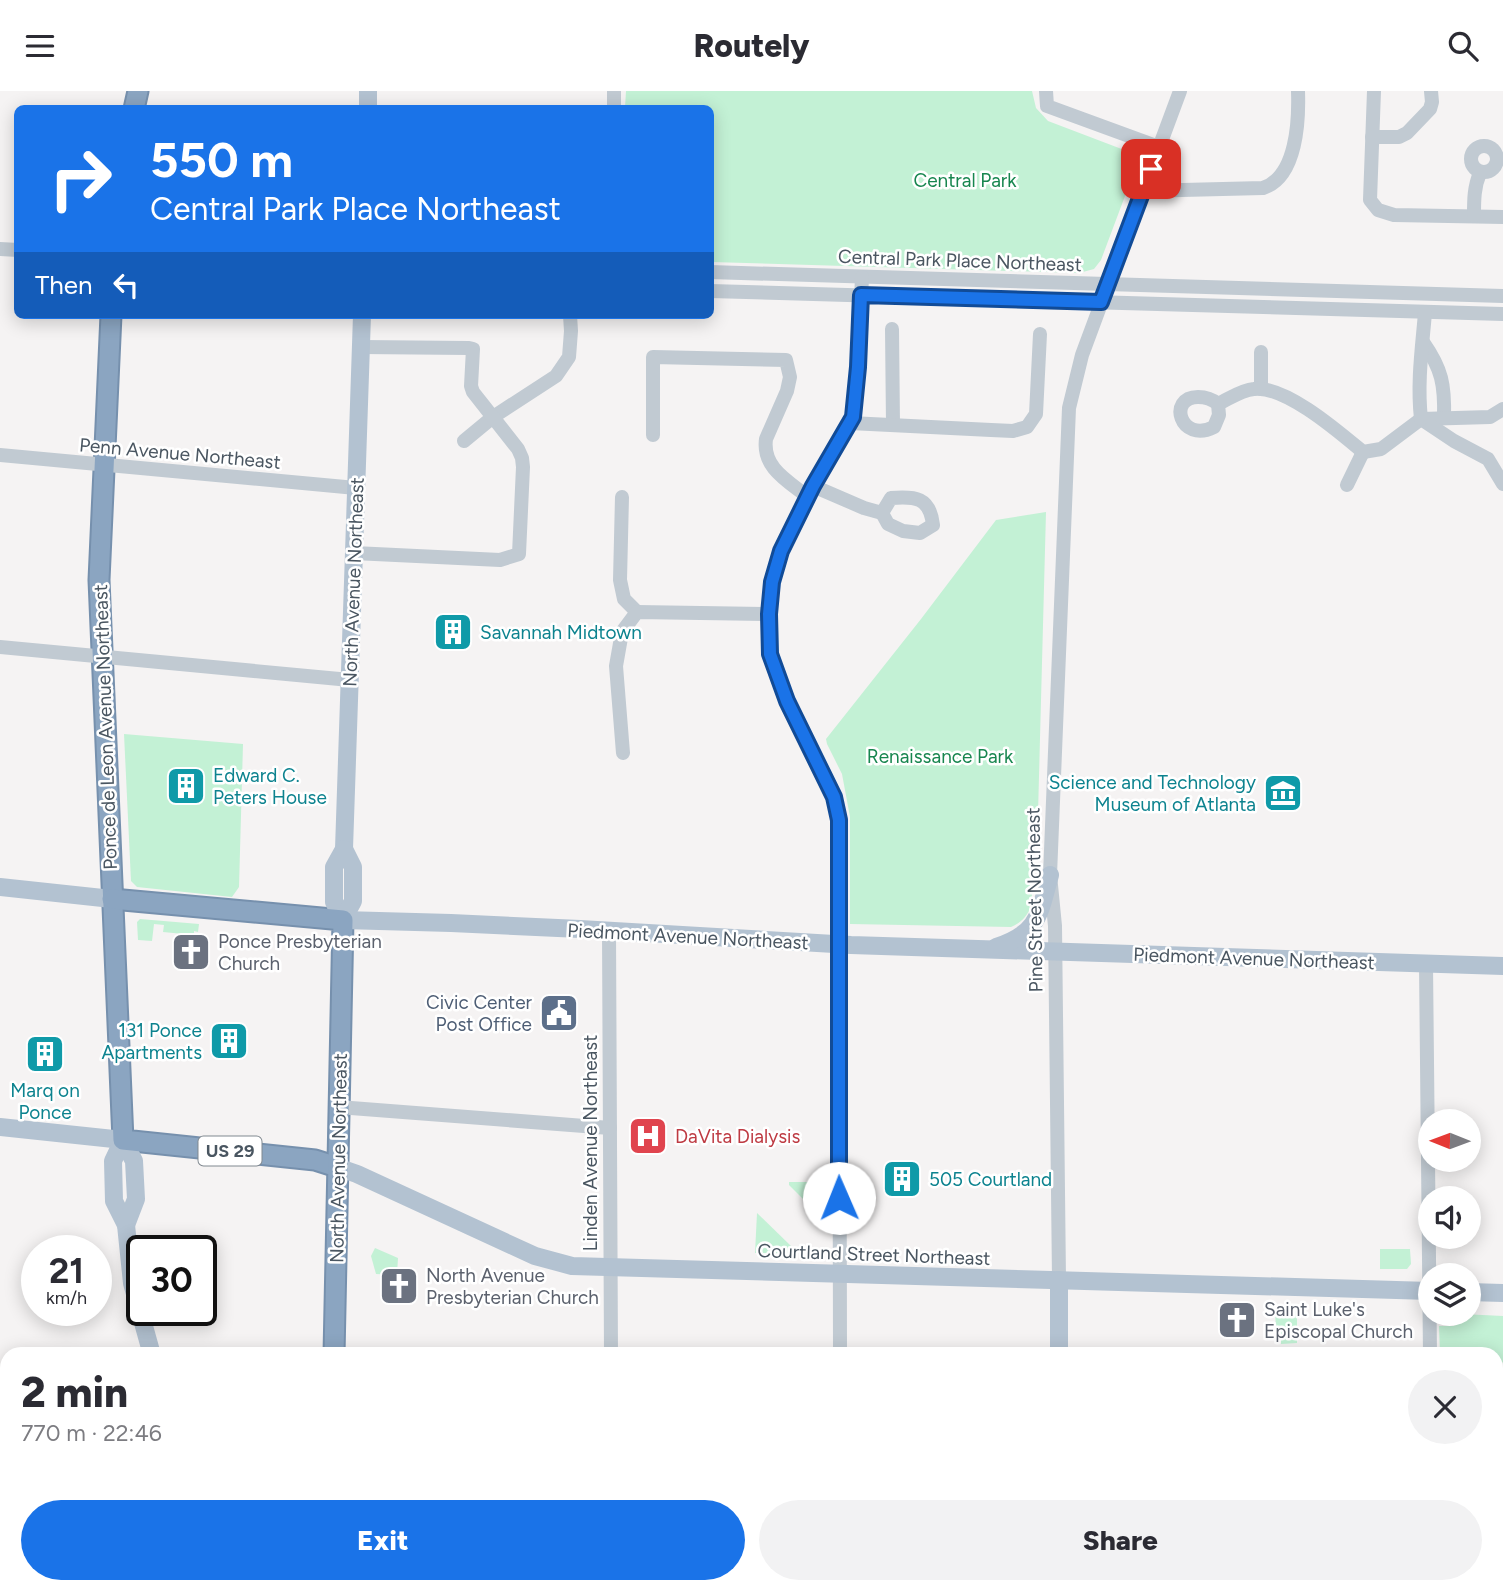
<!DOCTYPE html>
<meta charset="utf-8">
<style>
:root{--surface:#fff;--page:#f2f2f3;--text:#2b2b33;--muted:#7c7c81;--accent:#1a73e8}
body{margin:0;font-family:Figtree,sans-serif;background:var(--page);color:var(--text);height:100vh;display:flex;flex-direction:column;font-size:26px;white-space:nowrap}
*{box-sizing:border-box;margin:0}
p{font-size:23px;color:var(--muted)}
.icon{flex:none;width:38px;height:38px;fill:none;stroke:currentColor;stroke-width:2;stroke-linecap:round;stroke-linejoin:round}
.map{position:relative;flex:1;overflow:hidden}
.side{position:absolute;left:0px;top:1256px;width:1503px;height:247px;display:flex;flex-direction:column;background:var(--surface);border-radius:21px 21px 0 0;box-shadow:0 4px 18px #0003}
.side>*{flex:none}
.top-card{position:absolute;left:14px;top:14px;width:700px;height:214px;border-radius:10px;box-shadow:0 4px 18px #0003;background:#1a73e8;color:#fff;overflow:hidden}
.needle{width:46px;rotate:271deg}
.tools{position:absolute;left:1418px;top:1018px;display:grid;gap:14px}
.tools a{display:grid;place-items:center;width:63px;height:63px;border-radius:50%;background:var(--surface);box-shadow:0 4px 18px #0003;font-size:35px}
.speed{position:absolute;left:21px;top:1144px;display:flex;gap:14px;font-size:35px;font-weight:700;text-align:center}
.speed>*{display:grid;place-content:center;width:91px;height:91px;border-radius:50%;background:var(--surface);box-shadow:0 4px 18px #0003;line-height:1}
.speed small{font-size:18px;font-weight:400}
.speed .limit{border:4px solid #111;border-radius:10px;background:#fff;color:#111}
.pin{position:absolute;display:grid;place-items:center;width:60px;height:60px;color:#fff;margin:-30px;border-radius:14px;box-shadow:0 4px 10px #0006}
.me{position:absolute;width:77px;margin:-38px;rotate:359deg;stroke-linejoin:round;filter:drop-shadow(0 0 5px #0008)}
.turn{display:flex;align-items:center;gap:24px;height:147px;padding:0 21px;font-size:32px}
.turn .icon{width:91px;height:91px;stroke-width:2.5}
.turn b{display:block;font-size:49px;line-height:60px}
.then{display:flex;align-items:center;height:66px;padding:0 21px;background:#0003;gap:14px;font-size:26px}
.round{display:grid;place-items:center;flex:none;width:74px;height:74px;border-radius:37px;background:var(--page)}
.overview{display:flex;align-items:center;justify-content:space-between;height:119px;padding:0 21px}
h1{font-size:42px;font-weight:800;line-height:52px}
.primary-button{display:flex;gap:14px;margin-top:auto;padding:14px 21px}
.primary-button a{flex:1;height:80px;border-radius:42px;background:var(--accent);color:#fff;font-size:28px;font-weight:800;line-height:80px;text-align:center}
.primary-button a+a{background:var(--page);color:var(--text)}
header{display:flex;justify-content:space-between;align-items:center;height:91px;padding:0 21px;background:var(--surface);font-size:32px;font-weight:800}
.map>svg:first-child{display:block}
.green{fill:#c3f1d5}
.lines{fill:none;stroke-linecap:round;stroke-linejoin:round}
.highway-casing{stroke:#7690ad;stroke-width:23}
.minor{stroke:#c1cad2;stroke-width:14}
.major{stroke:#b3c2d1;stroke-width:18}
.highway{stroke:#8ba5c1;stroke-width:19}
.route-casing{stroke:#114b97;stroke-width:18}
.route{stroke:#1a73e8;stroke-width:12}
.labels{text-anchor:middle;stroke-width:5;stroke-linejoin:round;paint-order:stroke}
.shield{fill:#fff;stroke:#808990;stroke-width:2}
.shield-label{font-size:18px;font-weight:bold;fill:#4a5661}
.park-label{font-size:19px;fill:#17864f;stroke:#fff}
.street-label{font-size:19px;fill:#4a5661;stroke:#fff}
.culture-label{font-size:19px;fill:#0d838f;stroke:#fff;text-anchor:start}
.worship-label{font-size:19px;fill:#5b616d;stroke:#fff;text-anchor:start}
.service-label{font-size:19px;fill:#4e5e75;stroke:#fff;text-anchor:end}
.health-label{font-size:19px;fill:#be3a42;stroke:#fff;text-anchor:start}
</style>
<header><svg class="icon" aria-label="menu" viewBox="0 0 24 24"><path d="M4 6h16M4 12h16M4 18h16"/></svg>Routely<svg class="icon" aria-label="search" viewBox="0 0 24 24"><circle cx="10" cy="10" r="6"/><path d="M15 15l6 6"/></svg></header>
<div class="map">
<svg width="1503" height="1503" viewBox="0 0 1503 1503">
<rect width="100%" height="100%" fill="#f5f3f3"/>
<g class="green">
<path d="M 626,0 L 1032,0 L 1036,17 L 1048,30 L 1140,65 L 1101,169 L 1094,178 L 1079,182 L 711,171 L 710,18 L 625,17 Z"/>
<path d="M 1046,421 L 1038,723 L 1031,816 C 1026,826 1021,832 1011,836 L 850,833 L 850,726 L 842,683 L 827,653 L 826,648 L 921,528 L 996,429 Z"/>
<path d="M 124,643 L 243,653 L 239,796 L 232,806 L 137,796 L 131,790 Z"/>
<path d="M 140,828 L 199,833 L 198,841 L 194,840 L 194,844 L 163,841 L 164,834 L 154,833 L 152,850 L 138,849 L 137,831 Z"/>
<path d="M 789,1091 L 826,1091 L 826,1116 L 822,1119 L 815,1120 L 789,1094 Z"/>
<path d="M 757,1122 L 791,1155 L 791,1162 L 755,1162 Z"/>
<path d="M 375,1157 L 398,1167 L 397,1184 L 376,1183 L 371,1165 Z"/>
<path d="M 1380,1158 L 1410,1158 L 1411,1173 L 1407,1178 L 1380,1178 Z"/>
<path d="M 1297,1220 L 1297,1252 L 1281,1253 L 1281,1238 L 1276,1237 L 1275,1221 Z"/>
<path d="M 1462,1223 L 1503,1225 L 1503,1271 L 1496,1277 L 1496,1264 L 1440,1263 L 1439,1235 L 1454,1235 Z"/>
</g>
<g class="lines">
<g class="highway-casing">
<g id="highway">
<path d="M 134,18 L 138,0"/>
<path d="M 111,224 L 99,489 L 123,1049 L 315,1069 L 337,1076"/>
<path d="M 112,808 L 343,829 L 334,1264"/>
<path d="M 1496,1320 L 1503,1313"/>
<path d="M 1496,1395 L 1503,1388"/>
<path d="M 1496,1424 L 1503,1419"/>
<path d="M 327,1503 L 327,1496"/>
<path d="M 1312,1503 L 1319,1496"/>
<path d="M 1347,1503 L 1351,1496"/>
<path d="M 1411,1503 L 1416,1496"/>
</g>
</g>
<g class="minor">
<path d="M 1046,0 L 1047,15 L 1159,56"/>
<path d="M 1374,0 L 1370,109 L 1378,119 L 1394,124 L 1503,126"/>
<path d="M 614,18 L 614,0"/>
<path d="M 1372,46 L 1399,46 L 1407,42 L 1430,18 L 1432,11 L 1431,0"/>
<circle cx="1484" cy="68" r="13"/>
<path d="M 1142,100 L 1263,97 C 1297,86 1299,29 1298,0"/>
<path d="M 1474,124 C 1474,109 1474,96 1480,82"/>
<path d="M 0,158 L 18,159"/>
<path d="M 710,181 L 1503,205"/>
<path d="M 710,200 L 1503,223"/>
<path d="M 892,238 L 893,334"/>
<path d="M 1423,251 C 1442,278 1445,294 1444,327"/>
<path d="M 1261,298 L 1261,261"/>
<path d="M 1218,313 L 1219,324 L 1214,336 C 1180,353 1167,306 1198,306 C 1206,306 1212,308 1218,313 C 1229,308 1241,299 1254,298 C 1285,294 1339,341 1363,361 L 1381,358 L 1421,328 L 1490,326 L 1503,318"/>
<path d="M 1421,328 L 1454,350 L 1488,368 L 1503,393"/>
<path d="M 1421,328 C 1417,292 1422,257 1425,222"/>
<path d="M 850,332 L 991,339 L 1013,340 L 1027,336 L 1036,323 L 1040,243"/>
<path d="M 653,344 L 653,266 L 786,269 L 790,286 L 787,300 L 766,348 C 762,377 788,390 808,406"/>
<path d="M 464,350 L 493,326 L 556,285 L 569,266 L 571,240 L 570,224"/>
<path d="M 0,364 L 356,397"/>
<path d="M 1347,394 L 1363,361"/>
<path d="M 813,395 L 864,417 L 882,422 L 888,433 L 903,440 L 920,442 L 933,434 C 930,406 915,405 891,407 L 882,422"/>
<path d="M 622,406 L 620,489 L 624,508 L 637,521"/>
<path d="M 354,462 L 500,469 L 519,463 L 523,376 L 522,367 L 518,358 L 473,301 L 471,295 L 473,258 L 469,257 L 361,256"/>
<path d="M 0,556 L 350,589"/>
<path d="M 623,662 L 616,575 L 622,541 L 637,521 L 769,523"/>
<path d="M 609,840 L 611,1264"/>
<path d="M 1426,873 L 1430,1264"/>
<path d="M 338,1016 L 610,1037"/>
<path d="M 1059,1189 L 1055,835 L 1050,784 L 1069,317 L 1082,264 L 1180,0"/>
<path d="M 840,1264 L 839,728 L 836,710 L 787,610 L 770,563 L 769,523 L 772,491 L 781,460 L 813,395 L 853,326 L 858,276 L 862,186"/>
<path d="M 611,1503 L 611,1496"/>
</g>
<g class="major">
<path d="M 368,18 L 368,0"/>
<path d="M 0,796 L 112,808"/>
<path d="M 343,829 L 451,832 L 580,838 L 851,854 L 1503,875"/>
<path d="M 343,829 L 334,811 L 334,776 L 344,758 L 362,224"/>
<path d="M 343,829 L 353,810 L 353,776 L 344,758"/>
<path d="M 996,856 C 1039,842 1039,824 1050,784"/>
<path d="M 0,1036 L 123,1049"/>
<path d="M 123,1049 L 113,1070 L 114,1110 L 126,1134 L 132,1192 L 152,1264"/>
<path d="M 123,1049 L 134,1070 L 136,1108 L 126,1134"/>
<path d="M 337,1076 L 357,1083 L 535,1165 L 572,1175 L 1430,1200"/>
<path d="M 1059,1189 L 1059,1264"/>
<path d="M 1468,1201 L 1503,1202"/>
<path d="M 0,1288 L 7,1288"/>
<path d="M 144,1503 L 145,1496"/>
<path d="M 1075,1503 L 1075,1496"/>
</g>
<use href="#highway" class="highway"/>
</g>
<g class="lines">
<g class="route-casing">
<path id="route" d="M 839,1107 L 839,729 L 834,706 L 787,610 L 770,563 L 769,523 L 772,491 L 781,460 L 813,395 L 853,326 L 858,276 L 861,204 L 1101,211 L 1151,78"/>
</g>
<use href="#route" class="route"/>
</g>
<defs>
<g id="building-square" transform="scale(2.0125)"><rect x="-9" y="-9" width="18" height="18" rx="4" fill="#0f9aa8" stroke="#fff"/><path d="M-4-6H4V6H1V3H-1V6H-4ZM-2.5-4.3h1.7v1.8h-1.7ZM.8-4.3h1.7v1.8H.8ZM-2.5-1h1.7V.8h-1.7ZM.8-1h1.7V.8H.8Z" fill="#fff"/></g>
<g id="museum-square" transform="scale(2.0125)"><rect x="-9" y="-9" width="18" height="18" rx="4" fill="#0f9aa8" stroke="#fff"/><path d="M0-6L6-3V-2H-6V-3ZM-5-1h2V3h-2ZM-1-1h2V3h-2ZM3-1h2V3H3ZM-6 4H6V6H-6Z" fill="#fff"/></g>
<g id="church-square" transform="scale(2.0125)"><rect x="-9" y="-9" width="18" height="18" rx="4" fill="#6b7280" stroke="#fff"/><path d="M-1.2-6h2.4v3.5h3.3v2.4h-3.3V6h-2.4V-.1h-3.3v-2.4h3.3Z" fill="#fff"/></g>
<g id="civic-square" transform="scale(2.0125)"><rect x="-9" y="-9" width="18" height="18" rx="4" fill="#5c6f8a" stroke="#fff"/><path d="M-.6-6.5H3V-4.5H.6V-3L4-1V1h2V6H-6V1h2V-1L-.6-3ZM-1.2 2.5V6h2.4V2.5Z" fill="#fff"/></g>
<g id="hospital-square" transform="scale(2.0125)"><rect x="-9" y="-9" width="18" height="18" rx="4" fill="#e0444e" stroke="#fff"/><path d="M-5-5h3v3.5h4V-5h3V5h-3V1.5h-4V5h-3Z" fill="#fff"/></g>
</defs>
<g fill-rule="evenodd">
<use href="#building-square" x="453" y="541"/>
<use href="#building-square" x="186" y="695"/>
<use href="#museum-square" x="1283" y="702"/>
<use href="#church-square" x="191" y="861"/>
<use href="#civic-square" x="559" y="922"/>
<use href="#building-square" x="229" y="950"/>
<use href="#building-square" x="45" y="963"/>
<use href="#hospital-square" x="648" y="1045"/>
<use href="#building-square" x="902" y="1088"/>
<use href="#church-square" x="399" y="1195"/>
<use href="#church-square" x="1237" y="1229"/>
</g>
<g class="labels">
<rect class="shield" x="198.5" y="1045.5" width="63" height="29" rx="5"/>
<g class="shield-label">
<text x="230" y="1066">US 29</text>
</g>
<g class="park-label">
<text x="965" y="96">Central Park</text>
<text x="940" y="672">Renaissance Park</text>
</g>
<g class="street-label">
<text transform="translate(960 169) rotate(2)" y="7">Central Park Place Northeast</text>
<text transform="translate(180 362) rotate(5)" y="7">Penn Avenue Northeast</text>
<text transform="translate(353 491) rotate(-88)" y="7">North Avenue Northeast</text>
<text transform="translate(105 636) rotate(-92)" y="7">Ponce de Leon Avenue Northeast</text>
<text transform="translate(1034 809) rotate(-91)" y="7">Pine Street Northeast</text>
<text transform="translate(688 845) rotate(3)" y="7">Piedmont Avenue Northeast</text>
<text transform="translate(1254 867) rotate(2)" y="7">Piedmont Avenue Northeast</text>
<text transform="translate(590 1052) rotate(-90)" y="7">Linden Avenue Northeast</text>
<text transform="translate(338 1067) rotate(-89)" y="7">North Avenue Northeast</text>
<text transform="translate(874 1163) rotate(2)" y="7">Courtland Street Northeast</text>
</g>
<g class="culture-label">
<text x="480" y="548">Savannah Midtown</text>
<text x="213" y="691">Edward C.<tspan x="213" dy="22">Peters House</tspan></text>
<text x="1256" y="698" text-anchor="end">Science and Technology<tspan x="1256" dy="22">Museum of Atlanta</tspan></text>
<text x="202" y="946" text-anchor="end">131 Ponce<tspan x="202" dy="22">Apartments</tspan></text>
<text x="45" y="1006" text-anchor="middle">Marq on<tspan x="45" dy="22">Ponce</tspan></text>
<text x="929" y="1095">505 Courtland</text>
</g>
<g class="worship-label">
<text x="218" y="857">Ponce Presbyterian<tspan x="218" dy="22">Church</tspan></text>
<text x="426" y="1191">North Avenue<tspan x="426" dy="22">Presbyterian Church</tspan></text>
<text x="1264" y="1225">Saint Luke's<tspan x="1264" dy="22">Episcopal Church</tspan></text>
</g>
<g class="service-label">
<text x="532" y="918">Civic Center<tspan x="532" dy="22">Post Office</tspan></text>
</g>
<g class="health-label">
<text x="675" y="1052">DaVita Dialysis</text>
</g>
</g>
</svg>
<div class="tools">
<a><svg class="needle" viewBox="-14 -14 28 28"><path d="M0-13l5 13h-10z" fill="#e53935"/><path d="M0 13l5-13h-10z" fill="#7c7c81"/></svg></a>
<a><svg class="icon" aria-label="sound" viewBox="0 0 24 24"><path d="M4 9h4l5-4v14l-5-4H4zM17 9q2 3 0 6"/></svg></a>
<a><svg class="icon" aria-label="layers" viewBox="0 0 24 24"><path d="M12 4l9 5-9 5-9-5zM3 14l9 5 9-5"/></svg></a>
</div>
<div class="speed"><div>21<small>km/h</small></div><div class="limit">30</div></div>
<div class="pin" style="left:1151px;top:78px;background:#d93025"><svg class="icon" aria-label="arrive" viewBox="0 0 24 24"><path d="M6 21V4h12l-3 4 3 4H6"/></svg></div>
<svg class="me" style="left:839px;top:1107px" viewBox="-20 -20 40 40"><circle r="19" fill="#fff"/><path d="M0-13L10 11 0 6-10 11z" fill="#1a73e8"/></svg>
<div class="top-card">
<div class="turn"><svg class="icon" aria-label="right" viewBox="0 0 24 24"><path d="M7 20v-9h11M14 6l5 5-5 5"/></svg><div><b>550 m</b>Central Park Place Northeast</div></div>
<div class="then">Then<svg class="icon" aria-label="left" viewBox="0 0 24 24"><path d="M17 20v-9H6M10 6l-5 5 5 5"/></svg></div>
</div>
<section class="side">
<div class="overview"><div><h1>2 min</h1><p>770 m · 22:46</p></div><a class="round"><svg class="icon" aria-label="close" viewBox="0 0 24 24"><path d="M6 6l12 12M18 6L6 18"/></svg></a></div>
<div class="primary-button"><a>Exit</a><a>Share</a></div>
</section>
</div>
